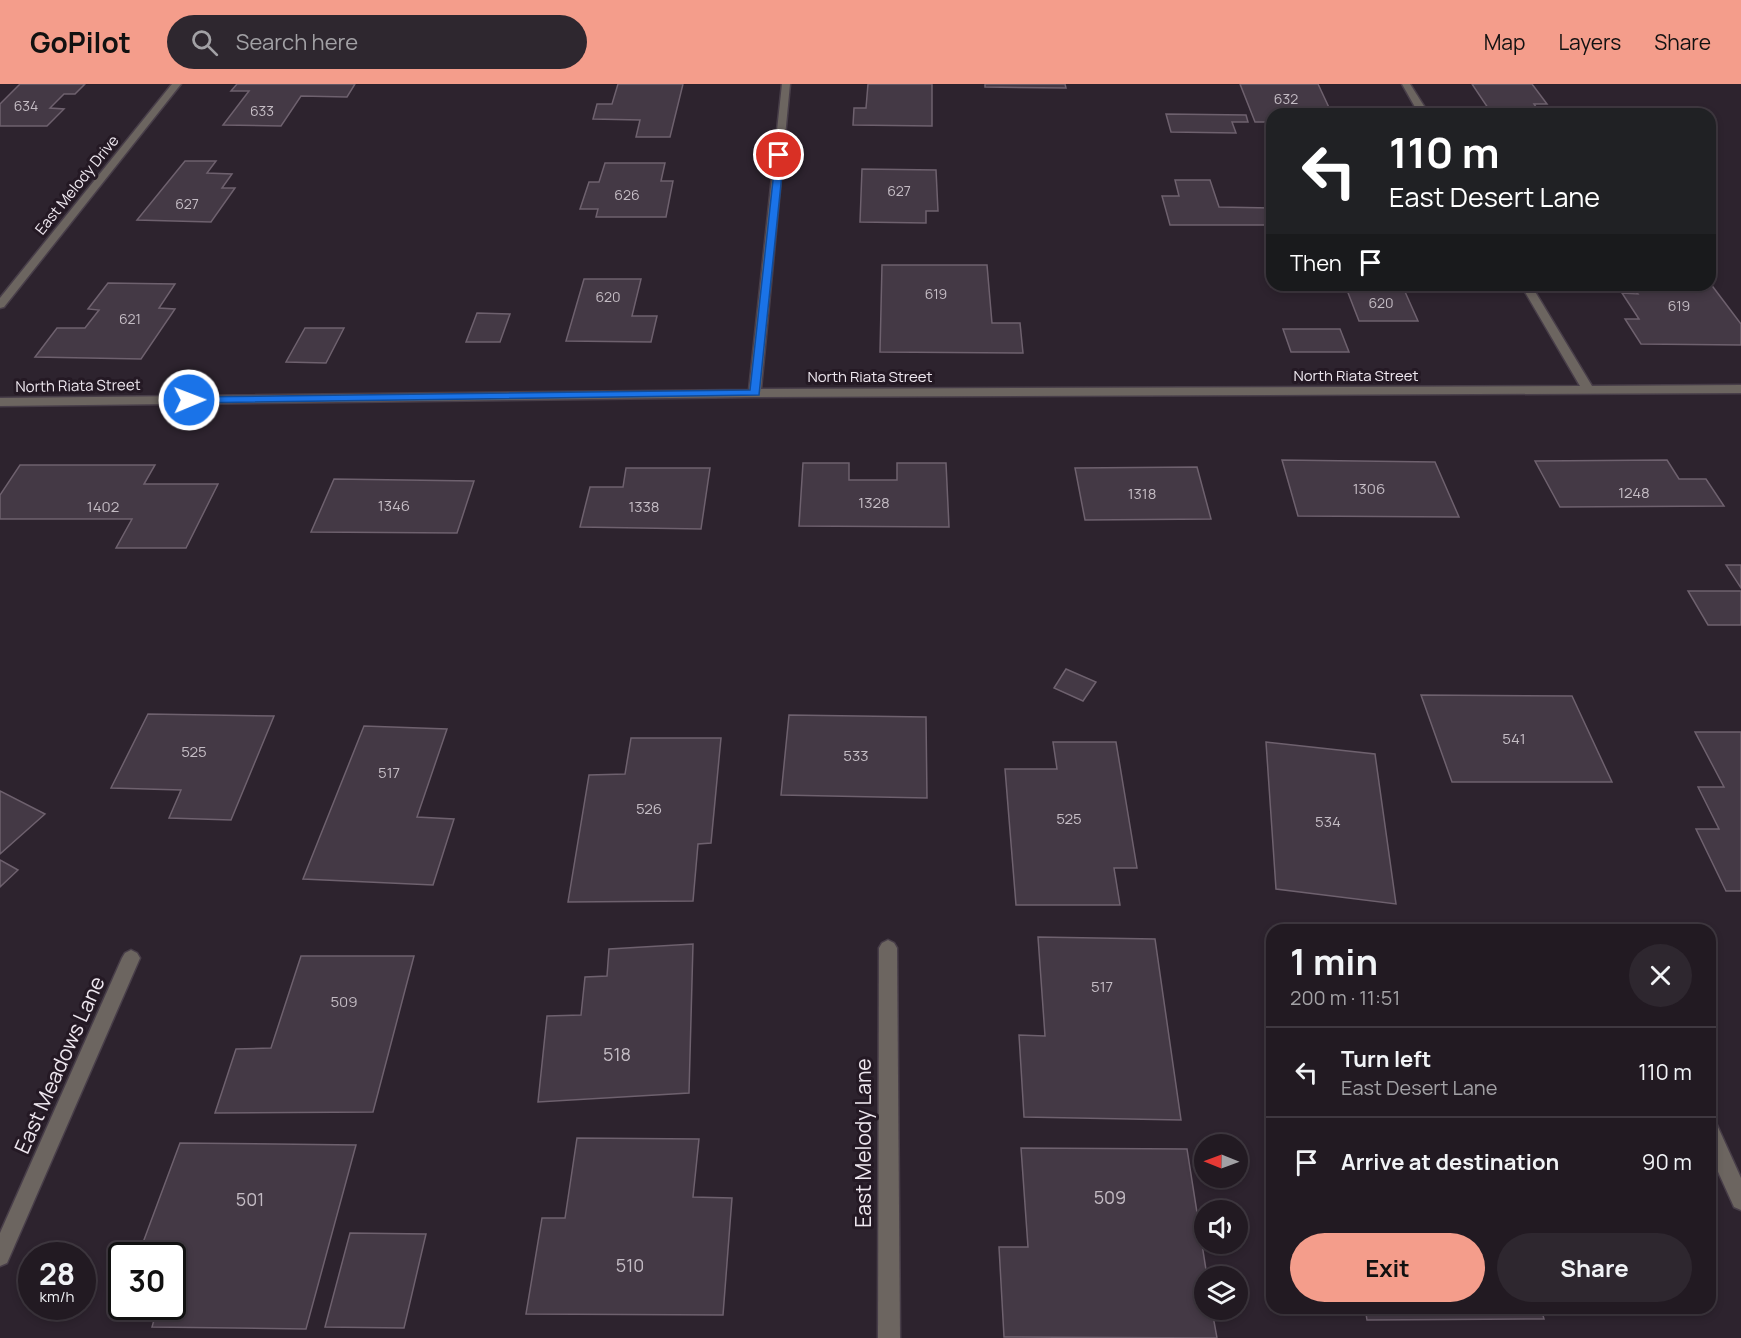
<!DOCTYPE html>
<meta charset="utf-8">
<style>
:root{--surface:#221a22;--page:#2e272f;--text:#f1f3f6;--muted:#a2a1a5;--line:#3f3840;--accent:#f49d8b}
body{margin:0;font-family:Manrope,sans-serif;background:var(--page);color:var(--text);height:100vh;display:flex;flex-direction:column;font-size:22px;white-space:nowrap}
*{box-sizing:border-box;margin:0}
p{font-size:20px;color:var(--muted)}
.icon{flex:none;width:33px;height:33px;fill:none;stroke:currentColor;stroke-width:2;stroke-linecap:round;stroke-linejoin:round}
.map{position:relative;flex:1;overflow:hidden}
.panel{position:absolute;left:1266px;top:840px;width:450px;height:390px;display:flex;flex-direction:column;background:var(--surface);border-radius:18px;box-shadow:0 3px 9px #0003,0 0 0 2px var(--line)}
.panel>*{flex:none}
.guide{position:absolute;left:1266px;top:24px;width:450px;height:183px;border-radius:18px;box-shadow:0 3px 9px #0003,0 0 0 2px var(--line);background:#202124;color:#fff;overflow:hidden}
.needle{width:39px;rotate:271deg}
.fabs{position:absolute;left:1194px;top:1050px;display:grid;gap:12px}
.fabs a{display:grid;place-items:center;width:54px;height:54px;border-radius:50%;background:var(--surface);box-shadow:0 3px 9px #0003,0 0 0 2px var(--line);font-size:30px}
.speed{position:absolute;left:18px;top:1158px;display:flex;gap:12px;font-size:30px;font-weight:700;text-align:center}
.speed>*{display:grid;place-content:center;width:78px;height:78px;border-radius:50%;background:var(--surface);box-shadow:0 3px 9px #0003,0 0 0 2px var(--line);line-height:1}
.speed small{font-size:15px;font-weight:400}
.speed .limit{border:3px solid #111;border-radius:9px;background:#fff;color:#111}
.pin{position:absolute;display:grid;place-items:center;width:51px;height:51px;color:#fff;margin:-26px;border:3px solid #fff;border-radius:50%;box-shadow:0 2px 6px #0007}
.me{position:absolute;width:66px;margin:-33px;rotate:89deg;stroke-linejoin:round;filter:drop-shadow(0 0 4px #0008)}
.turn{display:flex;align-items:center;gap:21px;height:126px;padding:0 24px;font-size:27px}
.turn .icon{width:78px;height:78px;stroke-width:2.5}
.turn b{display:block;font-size:42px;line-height:51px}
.then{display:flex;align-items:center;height:57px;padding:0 24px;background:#0003;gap:12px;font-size:22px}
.round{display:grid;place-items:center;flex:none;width:63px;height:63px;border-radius:32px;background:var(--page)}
.summary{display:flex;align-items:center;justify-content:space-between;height:102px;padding:0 24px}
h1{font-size:36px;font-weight:700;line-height:45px}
.action{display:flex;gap:12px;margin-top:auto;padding:12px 24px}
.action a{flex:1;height:69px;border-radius:36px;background:var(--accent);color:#111;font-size:24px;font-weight:700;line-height:69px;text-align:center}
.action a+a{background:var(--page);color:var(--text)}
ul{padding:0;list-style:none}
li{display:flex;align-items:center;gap:18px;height:90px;padding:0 24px;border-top:2px solid var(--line)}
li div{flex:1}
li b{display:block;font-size:22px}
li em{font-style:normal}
header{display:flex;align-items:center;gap:36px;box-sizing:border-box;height:84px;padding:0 30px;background:var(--accent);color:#111}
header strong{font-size:28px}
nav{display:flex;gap:33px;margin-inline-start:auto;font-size:21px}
.search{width:420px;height:54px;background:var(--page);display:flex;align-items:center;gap:15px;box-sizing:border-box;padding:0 21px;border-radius:33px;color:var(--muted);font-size:22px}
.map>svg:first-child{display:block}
.building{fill:#443945;stroke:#6e616e;stroke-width:1.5}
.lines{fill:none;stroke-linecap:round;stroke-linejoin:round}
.street-casing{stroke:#483e49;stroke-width:3}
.street{fill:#6c6560;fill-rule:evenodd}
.route{fill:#1a73e8;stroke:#114b97;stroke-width:1.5}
.labels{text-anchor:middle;stroke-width:6;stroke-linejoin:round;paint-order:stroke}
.far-number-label{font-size:14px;fill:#c4bcc4}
.far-street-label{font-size:15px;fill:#eee7ef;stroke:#241924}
.number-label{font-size:15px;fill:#c4bcc4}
.near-number-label{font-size:18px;fill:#c4bcc4}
.near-street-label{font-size:21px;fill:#eee7ef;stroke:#241924}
</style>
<header>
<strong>GoPilot</strong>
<div class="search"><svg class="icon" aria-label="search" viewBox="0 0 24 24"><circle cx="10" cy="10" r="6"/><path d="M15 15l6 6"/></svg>Search here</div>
<nav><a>Map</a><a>Layers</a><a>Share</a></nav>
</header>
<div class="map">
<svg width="1741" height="1254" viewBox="0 0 1741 1254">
<rect width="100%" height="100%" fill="#2d232e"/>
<g class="building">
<path d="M 20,0 L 85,0 L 75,10 L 64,10 L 50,24 L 64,25 L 47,42 L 0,42 L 0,20 Z"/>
<path d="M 237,0 L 355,0 L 347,13 L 301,12 L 281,42 L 223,41 L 249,7 L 231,7 Z"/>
<path d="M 618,0 L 683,0 L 670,53 L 636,53 L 640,36 L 593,35 L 597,20 L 612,20 Z"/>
<path d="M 868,0 L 932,0 L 932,42 L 853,41 L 854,24 L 866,24 Z"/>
<path d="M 985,0 L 1065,0 L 1066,4 L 985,3 Z"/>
<path d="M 1240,0 L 1318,0 L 1332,30 L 1272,30 L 1272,38 L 1255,38 Z"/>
<path d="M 1472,0 L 1532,0 L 1547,20 L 1534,20 L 1541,30 L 1492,30 Z"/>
<path d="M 1166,30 L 1246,31 L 1248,38 L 1232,38 L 1236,49 L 1171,48 Z"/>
<path d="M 185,77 L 216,77 L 207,89 L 232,90 L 222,104 L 235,104 L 211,138 L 137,136 Z"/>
<path d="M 605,79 L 665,79 L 661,97 L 673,97 L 666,133 L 596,133 L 598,125 L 580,125 L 589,98 L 599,98 Z"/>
<path d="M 862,85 L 936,86 L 938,127 L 926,127 L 926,139 L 860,138 Z"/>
<path d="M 1175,96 L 1210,96 L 1219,123 L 1272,124 L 1272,141 L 1170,141 L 1162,112 L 1179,112 Z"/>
<path d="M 882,181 L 987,181 L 992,239 L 1020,239 L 1023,269 L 880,268 Z"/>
<path d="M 584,195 L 641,195 L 632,232 L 657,232 L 651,258 L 566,257 Z"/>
<path d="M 108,199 L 175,200 L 159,224 L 175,225 L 141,275 L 35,273 L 57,244 L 85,244 L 99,226 L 88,225 Z"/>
<path d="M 1710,199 L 1741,240 L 1741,261 L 1641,260 L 1625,235 L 1639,235 L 1622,209 L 1638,210 L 1632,201 L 1710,201 Z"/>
<path d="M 1345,201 L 1402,201 L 1418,237 L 1359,237 Z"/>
<path d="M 477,229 L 510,230 L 500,258 L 466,258 Z"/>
<path d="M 305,244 L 344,244 L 326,279 L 286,278 Z"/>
<path d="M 1283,245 L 1340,245 L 1349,268 L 1291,268 Z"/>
<path d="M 1282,376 L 1435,378 L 1459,433 L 1298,432 Z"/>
<path d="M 1667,376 L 1679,395 L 1706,395 L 1724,422 L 1560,423 L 1535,377 Z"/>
<path d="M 803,379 L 849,379 L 849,396 L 897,396 L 897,379 L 946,379 L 949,443 L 799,442 Z"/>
<path d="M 20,381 L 155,381 L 144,400 L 218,400 L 186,464 L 116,464 L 132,435 L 0,435 L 0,411 Z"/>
<path d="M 1197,383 L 1211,435 L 1085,436 L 1075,384 Z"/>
<path d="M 626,384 L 710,384 L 701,445 L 580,443 L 590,403 L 623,403 Z"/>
<path d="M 334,395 L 474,397 L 457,449 L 311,448 Z"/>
<path d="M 1726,481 L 1741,481 L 1741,504 Z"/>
<path d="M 1688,507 L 1741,507 L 1741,541 L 1708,541 Z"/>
<path d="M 1066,585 L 1096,598 L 1083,617 L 1054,604 Z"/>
<path d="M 1421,611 L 1572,612 L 1612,698 L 1452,698 Z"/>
<path d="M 148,630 L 274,632 L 231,736 L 169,734 L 181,706 L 111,704 Z"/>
<path d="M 789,631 L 926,633 L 927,714 L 781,711 Z"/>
<path d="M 364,642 L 447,645 L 417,733 L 454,735 L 433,801 L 303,795 Z"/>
<path d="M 1695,648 L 1741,648 L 1741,807 L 1726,807 L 1696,745 L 1719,745 L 1698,703 L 1724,703 Z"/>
<path d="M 631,654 L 721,654 L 711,759 L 698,760 L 693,817 L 568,818 L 589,691 L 625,690 Z"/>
<path d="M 1053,658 L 1116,658 L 1137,784 L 1114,784 L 1120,821 L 1016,821 L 1005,685 L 1057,685 Z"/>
<path d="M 1266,658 L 1375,670 L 1396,820 L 1276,805 Z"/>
<path d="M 0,707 L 45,730 L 0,770 Z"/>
<path d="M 0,776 L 18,786 L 0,803 Z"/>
<path d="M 1038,853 L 1155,855 L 1181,1036 L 1024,1033 L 1019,951 L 1045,952 Z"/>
<path d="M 693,860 L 689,1009 L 538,1018 L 547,932 L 581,931 L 585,893 L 607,892 L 609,865 Z"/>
<path d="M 301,872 L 414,872 L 373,1028 L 215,1029 L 236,965 L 271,964 Z"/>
<path d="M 577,1054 L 699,1055 L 693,1113 L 732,1114 L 723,1231 L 526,1230 L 542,1134 L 565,1134 Z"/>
<path d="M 180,1059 L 356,1061 L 306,1245 L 152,1243 L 158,1222 L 172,1222 L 172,1172 L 138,1172 Z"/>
<path d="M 1021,1064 L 1187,1065 L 1207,1192 L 1204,1192 L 1204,1226 L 1212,1226 L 1217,1254 L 1004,1253 L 999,1163 L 1028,1163 Z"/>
<path d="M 350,1149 L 426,1150 L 404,1244 L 325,1243 Z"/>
<path d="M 1365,1224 L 1541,1224 L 1544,1235 L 1367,1236 Z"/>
</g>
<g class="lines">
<g class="street-casing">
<g id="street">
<path d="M 172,0 L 181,0 L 4,223 L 0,224 L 0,214 Z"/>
<path d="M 782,0 L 790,0 L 761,305 L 1580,302 L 1521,201 L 1531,201 L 1592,302 L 1741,301 L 1741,309 L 755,313 L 0,322 L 0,314 L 749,306 Z"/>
<path d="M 1402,0 L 1410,0 L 1429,30 L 1419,30 Z"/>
<path d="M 888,856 L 894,859 L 897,864 L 900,1254 L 878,1254 L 879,864 L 882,859 Z"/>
<path d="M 131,866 L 137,869 L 140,874 L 7,1179 L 0,1182 L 0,1149 L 122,874 L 125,869 Z"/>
<path d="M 1710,1039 L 1717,1041 L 1741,1094 L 1741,1126 L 1734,1123 L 1710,1070 Z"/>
</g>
</g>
<use href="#street" class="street"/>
</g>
<path class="route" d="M 776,69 L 784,71 L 759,311 L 189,319 L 183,316 L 189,313 L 750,306 Z"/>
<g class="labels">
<g class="far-number-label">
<text x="1286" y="20">632</text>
<text x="26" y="27">634</text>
<text x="262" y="32">633</text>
<text x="899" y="112">627</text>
<text x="627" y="116">626</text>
<text x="187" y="125">627</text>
<text x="936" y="215">619</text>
<text x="608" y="218">620</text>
<text x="1381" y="224">620</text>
<text x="1679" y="227">619</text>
<text x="130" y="240">621</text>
</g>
<g class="far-street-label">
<text transform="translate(77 101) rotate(-51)" y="5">East Melody Drive</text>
<text x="1356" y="297">North Riata Street</text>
<text x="870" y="298">North Riata Street</text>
<text transform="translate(78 302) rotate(-1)" y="5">North Riata Street</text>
</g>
<g class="number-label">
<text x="1369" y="410">1306</text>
<text x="1634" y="414">1248</text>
<text x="1142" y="415">1318</text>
<text x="874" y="424">1328</text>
<text x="394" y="427">1346</text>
<text x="103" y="428">1402</text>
<text x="644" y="428">1338</text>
<text x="1514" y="660">541</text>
<text x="194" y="673">525</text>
<text x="856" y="677">533</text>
<text x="389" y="694">517</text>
<text x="649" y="730">526</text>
<text x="1069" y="740">525</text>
<text x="1328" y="743">534</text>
<text x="1102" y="908">517</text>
<text x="344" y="923">509</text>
</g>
<g class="near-number-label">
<text x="617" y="977">518</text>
<text x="1110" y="1120">509</text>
<text x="250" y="1122">501</text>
<text x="630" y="1188">510</text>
</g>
<g class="near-street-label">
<text transform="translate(60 981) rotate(-66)" y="7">East Meadows Lane</text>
<text transform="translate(864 1059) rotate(-90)" y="7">East Melody Lane</text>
</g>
</g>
</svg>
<div class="fabs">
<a><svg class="needle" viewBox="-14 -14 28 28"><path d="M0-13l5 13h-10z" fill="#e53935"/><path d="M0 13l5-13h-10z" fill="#a2a1a5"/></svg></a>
<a><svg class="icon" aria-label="sound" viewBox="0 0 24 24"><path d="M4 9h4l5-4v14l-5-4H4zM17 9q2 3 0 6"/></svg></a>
<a><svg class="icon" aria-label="layers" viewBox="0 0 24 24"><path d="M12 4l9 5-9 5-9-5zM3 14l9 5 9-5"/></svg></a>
</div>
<div class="speed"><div>28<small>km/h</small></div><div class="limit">30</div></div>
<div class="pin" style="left:779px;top:71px;background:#d93025"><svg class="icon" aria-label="arrive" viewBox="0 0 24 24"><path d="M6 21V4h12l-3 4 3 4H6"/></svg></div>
<svg class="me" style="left:189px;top:316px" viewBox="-20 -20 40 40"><circle r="17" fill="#1a73e8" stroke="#fff" stroke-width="3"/><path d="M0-11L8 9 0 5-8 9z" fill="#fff"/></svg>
<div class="guide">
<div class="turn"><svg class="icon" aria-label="left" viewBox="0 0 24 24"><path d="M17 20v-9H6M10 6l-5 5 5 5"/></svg><div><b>110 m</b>East Desert Lane</div></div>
<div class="then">Then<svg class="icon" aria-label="arrive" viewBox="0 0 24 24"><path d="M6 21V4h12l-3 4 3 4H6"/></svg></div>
</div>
<section class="panel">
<div class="summary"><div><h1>1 min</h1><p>200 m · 11:51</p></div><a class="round"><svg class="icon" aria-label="close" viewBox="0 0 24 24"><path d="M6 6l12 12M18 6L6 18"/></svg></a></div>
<ul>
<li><svg class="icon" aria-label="left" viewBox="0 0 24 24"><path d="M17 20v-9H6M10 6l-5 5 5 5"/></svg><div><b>Turn left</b><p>East Desert Lane</p></div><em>110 m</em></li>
<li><svg class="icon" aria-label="arrive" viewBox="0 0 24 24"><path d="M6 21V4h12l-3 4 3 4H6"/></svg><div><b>Arrive at destination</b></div><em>90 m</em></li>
</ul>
<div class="action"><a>Exit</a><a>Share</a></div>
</section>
</div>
